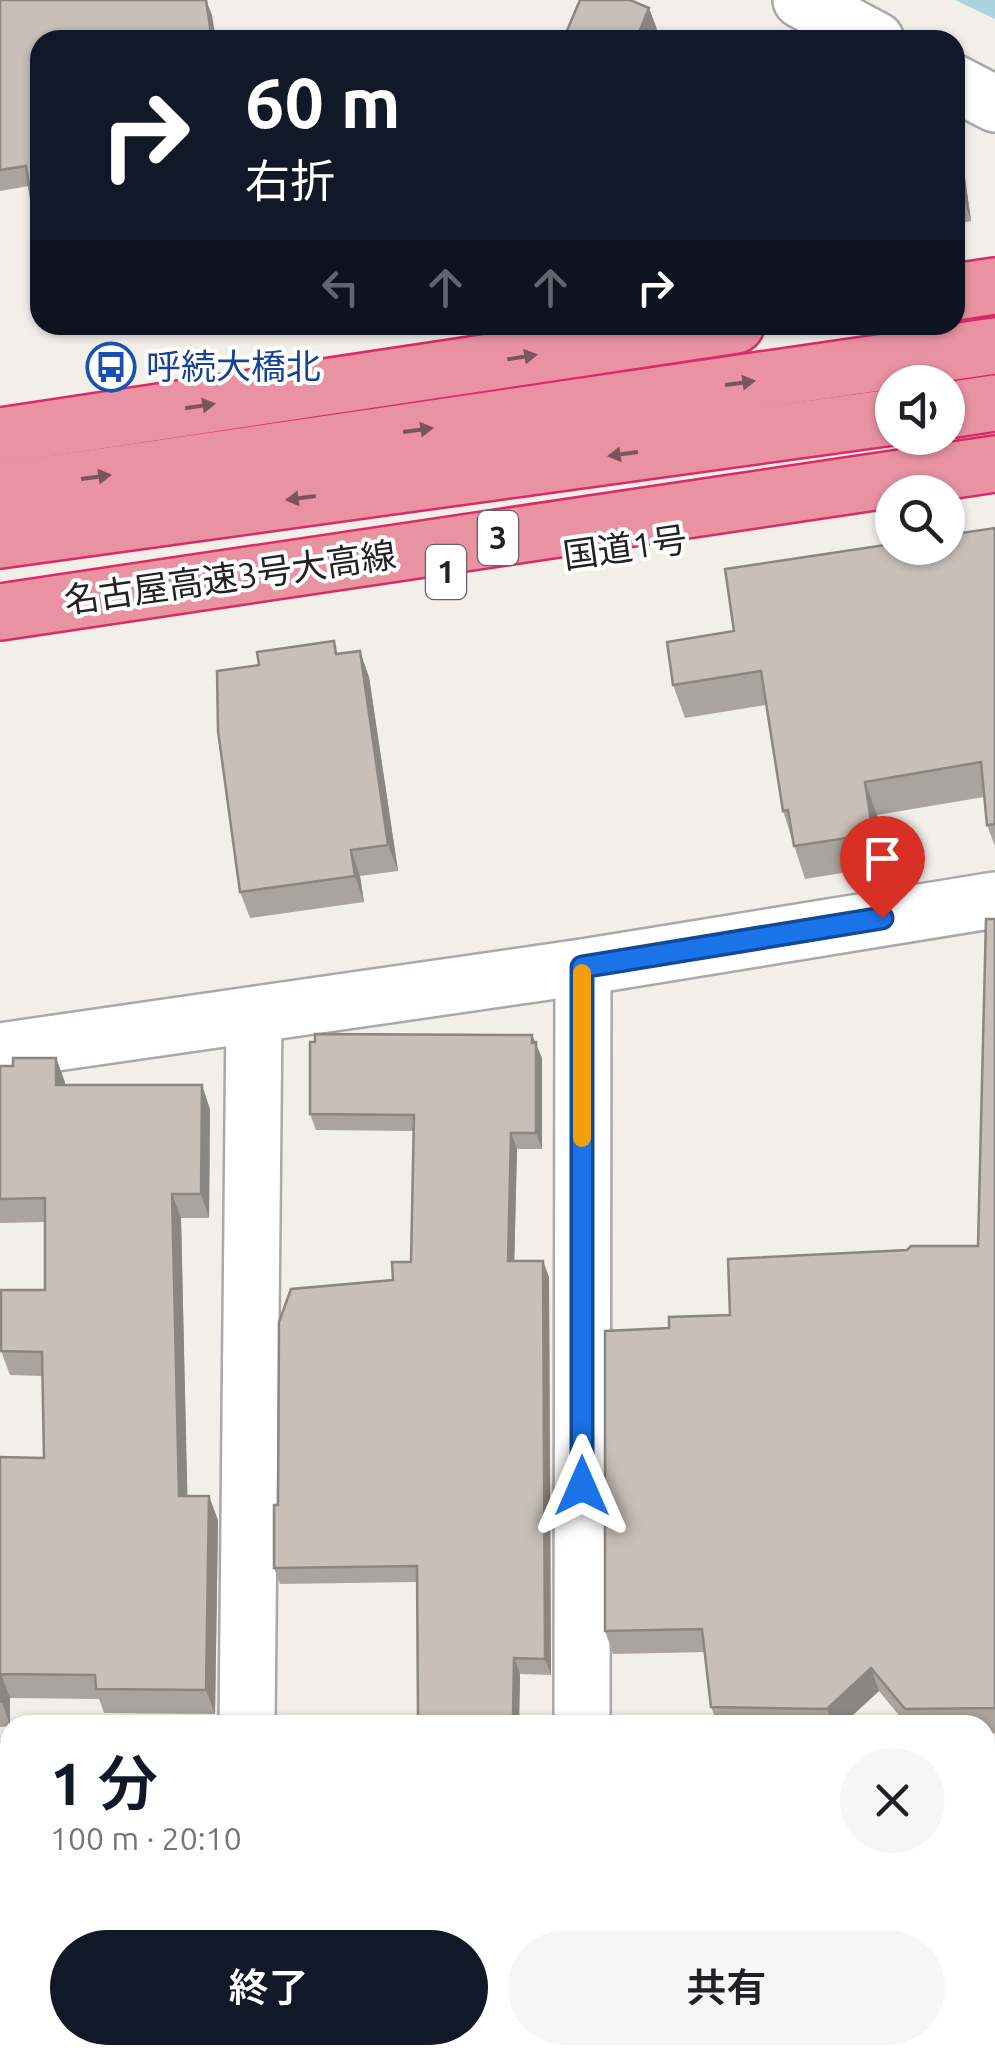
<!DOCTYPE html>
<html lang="ja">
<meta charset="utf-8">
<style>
:root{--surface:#fff;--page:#f6f6f6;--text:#202124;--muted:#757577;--accent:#111827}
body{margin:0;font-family:Ubuntu,"Noto Sans JP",sans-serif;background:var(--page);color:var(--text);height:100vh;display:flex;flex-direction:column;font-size:38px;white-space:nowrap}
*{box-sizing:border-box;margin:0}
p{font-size:32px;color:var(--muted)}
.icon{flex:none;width:55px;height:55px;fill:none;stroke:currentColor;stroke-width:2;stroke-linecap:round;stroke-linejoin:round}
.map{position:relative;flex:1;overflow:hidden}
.panel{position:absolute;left:0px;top:1715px;width:995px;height:350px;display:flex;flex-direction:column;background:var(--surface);border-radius:30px 30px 0 0;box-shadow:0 2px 8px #0004}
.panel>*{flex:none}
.banner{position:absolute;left:30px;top:30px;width:935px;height:305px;border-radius:30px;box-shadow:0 2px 8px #0004;background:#111827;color:#fff;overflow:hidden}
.buttons{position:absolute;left:875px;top:365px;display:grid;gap:20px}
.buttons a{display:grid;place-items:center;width:90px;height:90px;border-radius:50%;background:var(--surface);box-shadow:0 2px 8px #0004;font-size:50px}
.pin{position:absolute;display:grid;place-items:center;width:85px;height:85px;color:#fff;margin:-102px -42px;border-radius:50% 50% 50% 0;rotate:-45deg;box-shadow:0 0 10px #0007}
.pin .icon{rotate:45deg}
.me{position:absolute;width:110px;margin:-55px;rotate:0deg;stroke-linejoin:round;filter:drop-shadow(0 0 8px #0008)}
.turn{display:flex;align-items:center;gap:35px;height:210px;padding:0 50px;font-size:45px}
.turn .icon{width:130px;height:130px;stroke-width:2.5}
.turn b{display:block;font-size:70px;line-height:85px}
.lanes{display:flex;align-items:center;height:95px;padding:0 50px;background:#0003;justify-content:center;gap:50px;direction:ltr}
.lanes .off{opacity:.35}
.round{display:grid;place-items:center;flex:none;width:105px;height:105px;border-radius:52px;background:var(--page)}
.summary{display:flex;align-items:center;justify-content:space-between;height:170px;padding:0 50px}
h1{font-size:60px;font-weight:600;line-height:75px;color:var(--accent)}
.action{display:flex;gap:20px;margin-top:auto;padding:20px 50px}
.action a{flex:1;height:115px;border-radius:60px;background:var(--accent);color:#fff;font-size:40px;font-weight:600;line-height:115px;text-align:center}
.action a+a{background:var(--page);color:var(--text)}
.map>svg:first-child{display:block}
.water{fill:#aad3df}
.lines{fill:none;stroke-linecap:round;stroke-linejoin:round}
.street-casing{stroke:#a9a9a9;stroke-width:60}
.highway-casing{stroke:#dc2a67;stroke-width:60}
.street{stroke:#fff;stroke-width:55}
.highway{stroke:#e892a2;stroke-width:55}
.wall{fill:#aba49e}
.shaded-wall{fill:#8b8681}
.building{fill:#c7bfb8;stroke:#8b8681;stroke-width:2.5}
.oneway{fill:#7b545c}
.route-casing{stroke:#114b97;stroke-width:25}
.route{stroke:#1a73e8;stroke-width:18}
.slow{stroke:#f59e0b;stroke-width:18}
.labels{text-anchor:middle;stroke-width:8;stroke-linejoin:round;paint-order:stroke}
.shield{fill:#fff;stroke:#646464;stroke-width:2.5}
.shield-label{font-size:32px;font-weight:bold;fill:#222}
.transit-label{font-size:35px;fill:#164399;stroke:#fff;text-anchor:start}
.street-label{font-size:35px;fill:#222;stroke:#fff}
</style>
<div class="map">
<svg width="995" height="2065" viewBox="0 0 995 2065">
<rect width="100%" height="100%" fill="#f2efe9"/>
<path class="water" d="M 955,0 L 995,0 L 995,19 Z"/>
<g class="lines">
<g class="street-casing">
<g id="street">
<path d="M 801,0 L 876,40"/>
<path d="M 955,83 L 995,104"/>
<path d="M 0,1051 L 583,967 L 995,900"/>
<path d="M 247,1725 L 254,1015"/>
<path d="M 582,1725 L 583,967"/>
<path d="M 985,1761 L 995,1761"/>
<path d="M 0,1770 L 10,1770"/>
<path d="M 246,2065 L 246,2055"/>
<path d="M 581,2065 L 581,2055"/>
</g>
</g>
<g class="highway-casing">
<g id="highway">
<path d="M 955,292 L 995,286"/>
<path d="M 948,410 L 995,403"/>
<path d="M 0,436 L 736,325"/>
<path d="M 0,491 L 995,346"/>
<path d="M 0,540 L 892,417"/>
<path d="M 0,612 L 995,464"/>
</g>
</g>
<use href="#street" class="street"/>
<use href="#highway" class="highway"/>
</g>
<g class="wall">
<path d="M 0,0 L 212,15 L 40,40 L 40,234 L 34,217 L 29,186 L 0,191 Z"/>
<path d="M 958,157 L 965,178 L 971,221 L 955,224 L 955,158 Z"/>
<path d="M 995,528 L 995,846 L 987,825 L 984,797 L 877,815 L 885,866 L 805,879 L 783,811 L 766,705 L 685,718 L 673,685 L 734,631 Z"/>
<path d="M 339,654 L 369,677 L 398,871 L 360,876 L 364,902 L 250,918 L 240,892 Z"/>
<path d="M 995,919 L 995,1731 L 985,1731 L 985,1725 L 907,1725 L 879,1691 L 842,1725 L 718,1725 L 711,1707 L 705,1652 L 613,1654 L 605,1631 L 669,1328 L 730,1315 L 978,1246 Z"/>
<path d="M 532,1035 L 542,1058 L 542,1149 L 517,1149 L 514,1261 L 549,1277 L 551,1675 L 520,1674 L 519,1725 L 421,1725 L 418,1716 L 417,1582 L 280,1584 L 274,1568 L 278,1505 L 393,1280 L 411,1262 L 414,1131 L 316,1130 L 310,1114 Z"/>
<path d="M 56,1058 L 65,1085 L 210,1109 L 209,1218 L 181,1218 L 187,1496 L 218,1520 L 215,1714 L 104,1713 L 99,1699 L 10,1698 L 10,1726 L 0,1727 L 0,1457 L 44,1458 L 43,1376 L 10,1375 L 1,1351 L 45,1290 L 45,1222 L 0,1223 L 0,1066 L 13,1066 Z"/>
</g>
<g class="shaded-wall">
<path d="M 206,0 L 212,15 L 216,40 L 212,40 Z"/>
<path d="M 649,8 L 657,29 L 652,40 L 636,40 Z"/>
<path d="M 958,157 L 965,178 L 971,221 L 964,200 Z"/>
<path d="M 360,651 L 369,677 L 398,871 L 388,845 Z"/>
<path d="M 865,782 L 877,815 L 885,866 L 873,834 Z"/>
<path d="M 351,850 L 360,876 L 364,902 L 355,876 Z"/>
<path d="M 532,1035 L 542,1058 L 542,1149 L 536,1133 Z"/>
<path d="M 56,1058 L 65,1082 L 65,1109 L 56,1085 Z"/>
<path d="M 202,1085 L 210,1109 L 209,1218 L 201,1194 Z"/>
<path d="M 511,1133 L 517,1149 L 514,1277 L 508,1261 Z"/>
<path d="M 172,1194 L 181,1218 L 188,1520 L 179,1496 Z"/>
<path d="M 543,1261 L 549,1277 L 551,1675 L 545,1659 Z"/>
<path d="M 209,1496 L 218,1520 L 215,1714 L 206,1690 Z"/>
<path d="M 514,1658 L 520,1674 L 519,1725 L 516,1725 L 513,1717 Z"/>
<path d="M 871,1668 L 879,1691 L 842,1725 L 833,1725 L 827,1709 Z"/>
<path d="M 1,1674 L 10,1698 L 10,1726 L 2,1702 Z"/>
<path d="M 206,2055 L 212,2055 L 213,2065 L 206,2065 Z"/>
<rect x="483" y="2055" width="9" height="10"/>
</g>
<g class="building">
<path d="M 0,0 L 206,0 L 212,40 L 40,40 L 40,216 L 34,217 L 26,166 L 0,170 Z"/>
<path d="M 580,0 L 630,0 L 649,8 L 636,40 L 563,40 Z"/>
<path d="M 958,157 L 964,200 L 955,202 L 955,158 Z"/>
<path d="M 995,528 L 995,824 L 987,825 L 981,762 L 865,782 L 873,834 L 794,846 L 788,810 L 783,811 L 761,671 L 673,685 L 667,642 L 734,631 L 725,569 L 892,544 L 892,548 L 948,548 L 948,535 Z"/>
<path d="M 334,641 L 336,654 L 360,651 L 388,845 L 351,850 L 355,876 L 240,892 L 218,731 L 217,671 L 259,665 L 257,652 Z"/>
<path d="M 986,919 L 995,919 L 995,1708 L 905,1709 L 871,1668 L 827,1709 L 711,1707 L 702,1629 L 605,1631 L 605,1331 L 669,1328 L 669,1317 L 730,1315 L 728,1259 L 907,1250 L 911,1246 L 978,1246 Z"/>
<path d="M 315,1034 L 532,1035 L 532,1043 L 536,1042 L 536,1133 L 511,1133 L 508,1261 L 543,1261 L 545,1659 L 514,1658 L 513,1717 L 418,1716 L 417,1566 L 274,1568 L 274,1505 L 278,1505 L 279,1322 L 291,1289 L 393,1280 L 392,1262 L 411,1262 L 414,1115 L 310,1114 L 310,1042 L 315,1042 Z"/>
<path d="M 13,1058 L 56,1058 L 56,1085 L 202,1085 L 201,1194 L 172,1194 L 179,1496 L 209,1496 L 206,1690 L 96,1689 L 95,1675 L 1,1674 L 2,1702 L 0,1702 L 0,1457 L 44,1458 L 42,1352 L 1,1351 L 1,1290 L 45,1290 L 45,1198 L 0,1199 L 0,1066 L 13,1066 Z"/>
<path d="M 0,1782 L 10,1782 L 10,2055 L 206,2055 L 206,2065 L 0,2065 Z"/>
<rect x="314" y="2055" width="169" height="10"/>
</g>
<defs><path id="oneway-solid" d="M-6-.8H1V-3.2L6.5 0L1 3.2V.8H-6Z" transform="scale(2.5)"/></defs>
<g class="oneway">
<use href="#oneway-solid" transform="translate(522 357) rotate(-9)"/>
<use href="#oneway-solid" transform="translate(740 383) rotate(-8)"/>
<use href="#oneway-solid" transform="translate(200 406) rotate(-9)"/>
<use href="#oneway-solid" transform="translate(418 430) rotate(-8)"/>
<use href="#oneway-solid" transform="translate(623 454) rotate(172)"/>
<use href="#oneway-solid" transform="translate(96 477) rotate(-8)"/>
<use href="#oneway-solid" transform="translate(301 498) rotate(172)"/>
</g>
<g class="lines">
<g class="route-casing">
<path id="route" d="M 582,1486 L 582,967 L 882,918"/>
</g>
<use href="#route" class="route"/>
<path class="slow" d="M 582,1138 L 582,973"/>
</g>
<defs>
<g id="bus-ring" transform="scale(2.5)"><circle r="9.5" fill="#fff" stroke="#1a4fb4" stroke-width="1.5"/><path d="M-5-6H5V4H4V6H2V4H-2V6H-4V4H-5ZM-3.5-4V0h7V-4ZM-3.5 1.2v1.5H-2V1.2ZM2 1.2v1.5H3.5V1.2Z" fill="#1a4fb4"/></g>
</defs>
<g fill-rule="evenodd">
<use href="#bus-ring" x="111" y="367"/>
</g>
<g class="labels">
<g class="shield">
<rect x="478" y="511" width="40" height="54" rx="8"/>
<rect x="426" y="545" width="40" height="54" rx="8"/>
</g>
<g class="shield-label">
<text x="498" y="549">3</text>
<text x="446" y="583">1</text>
</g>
<g class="transit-label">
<text x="146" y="379">呼続大橋北</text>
</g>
<g class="street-label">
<text transform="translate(625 548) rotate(-8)" y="12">国道1号</text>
<text transform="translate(230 578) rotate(-8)" y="12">名古屋高速3号大高線</text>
</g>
</g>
</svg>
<div class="buttons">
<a><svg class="icon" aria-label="sound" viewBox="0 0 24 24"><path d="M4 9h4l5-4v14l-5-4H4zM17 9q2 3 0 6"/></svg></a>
<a><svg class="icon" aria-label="search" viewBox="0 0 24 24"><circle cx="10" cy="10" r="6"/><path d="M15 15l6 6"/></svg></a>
</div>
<div class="pin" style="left:882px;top:918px;background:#d93025"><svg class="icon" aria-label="arrive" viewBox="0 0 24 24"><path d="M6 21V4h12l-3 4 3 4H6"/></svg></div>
<svg class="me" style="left:582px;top:1486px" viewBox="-20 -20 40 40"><path d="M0-17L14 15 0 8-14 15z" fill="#1a73e8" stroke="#fff" stroke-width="4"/></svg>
<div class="banner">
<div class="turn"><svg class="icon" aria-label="right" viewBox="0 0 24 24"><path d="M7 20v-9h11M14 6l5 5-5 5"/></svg><div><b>60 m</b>右折</div></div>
<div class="lanes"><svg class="icon off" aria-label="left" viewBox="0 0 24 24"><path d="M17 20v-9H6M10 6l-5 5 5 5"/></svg><svg class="icon off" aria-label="ahead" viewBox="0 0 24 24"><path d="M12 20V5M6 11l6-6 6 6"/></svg><svg class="icon off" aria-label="ahead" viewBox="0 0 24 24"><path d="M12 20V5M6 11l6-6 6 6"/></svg><svg class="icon" aria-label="right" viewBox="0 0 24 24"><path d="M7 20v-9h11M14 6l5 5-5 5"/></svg></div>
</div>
<section class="panel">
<div class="summary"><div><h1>1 分</h1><p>100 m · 20:10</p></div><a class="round"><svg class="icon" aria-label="close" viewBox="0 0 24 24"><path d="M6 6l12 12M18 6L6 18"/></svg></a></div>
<div class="action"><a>終了</a><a>共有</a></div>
</section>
</div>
